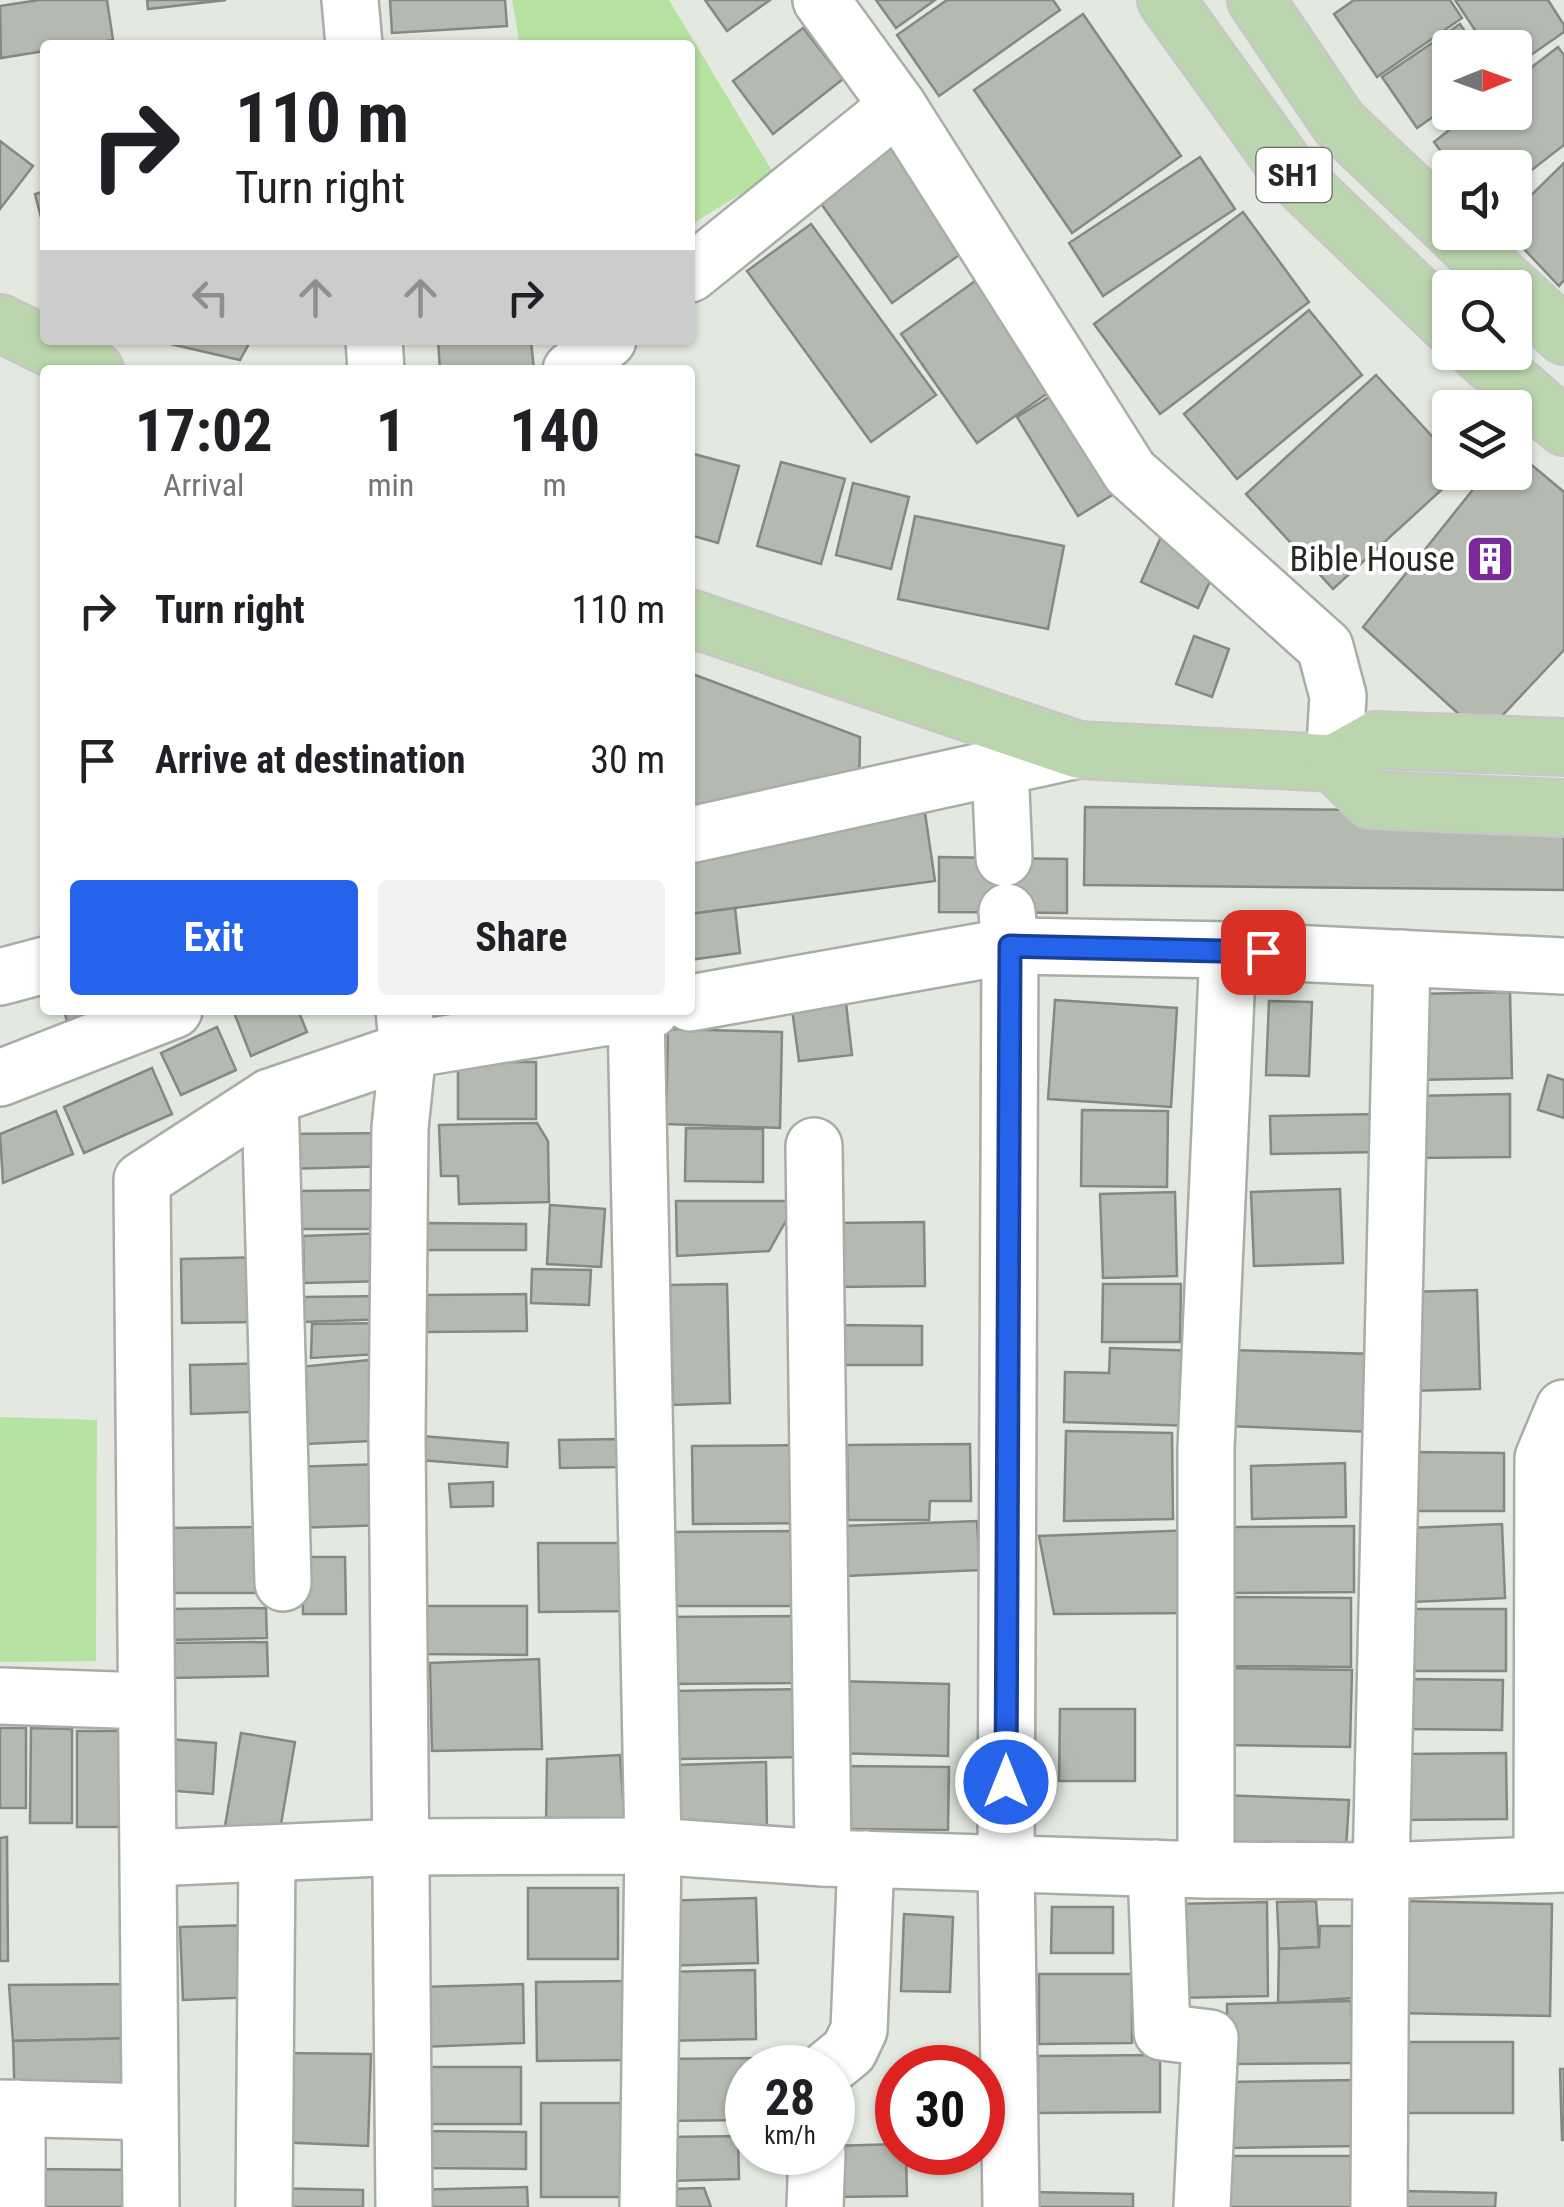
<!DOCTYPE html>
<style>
:root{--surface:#fff;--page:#f2f2f2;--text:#202124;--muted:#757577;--accent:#2563eb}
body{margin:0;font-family:"Roboto Condensed",sans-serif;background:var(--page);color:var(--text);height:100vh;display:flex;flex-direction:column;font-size:38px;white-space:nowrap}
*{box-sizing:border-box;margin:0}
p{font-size:32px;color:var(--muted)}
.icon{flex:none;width:55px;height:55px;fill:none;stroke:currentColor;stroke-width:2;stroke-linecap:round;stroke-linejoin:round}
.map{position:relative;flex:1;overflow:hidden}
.drawer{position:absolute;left:40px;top:365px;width:655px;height:650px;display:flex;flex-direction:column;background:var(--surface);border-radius:10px;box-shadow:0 2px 8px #0004}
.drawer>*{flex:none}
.hud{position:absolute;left:40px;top:40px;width:655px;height:305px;border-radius:10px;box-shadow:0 2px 8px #0004;background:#fff;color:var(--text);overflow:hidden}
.needle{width:65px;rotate:89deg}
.buttons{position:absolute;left:1432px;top:30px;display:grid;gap:20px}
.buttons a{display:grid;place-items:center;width:100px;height:100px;border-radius:10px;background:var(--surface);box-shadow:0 2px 8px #0004;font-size:50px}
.speed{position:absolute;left:725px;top:2045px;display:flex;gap:20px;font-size:50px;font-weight:700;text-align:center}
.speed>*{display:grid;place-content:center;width:130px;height:130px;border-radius:50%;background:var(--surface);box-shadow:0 2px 8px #0004;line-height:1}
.speed small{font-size:25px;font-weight:400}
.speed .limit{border:15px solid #d22;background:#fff;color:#111}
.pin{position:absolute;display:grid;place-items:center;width:85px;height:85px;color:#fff;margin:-42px;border-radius:20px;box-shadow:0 5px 15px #0006}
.me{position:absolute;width:110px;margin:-55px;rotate:0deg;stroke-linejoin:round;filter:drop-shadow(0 0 8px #0008)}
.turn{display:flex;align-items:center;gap:35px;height:210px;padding:0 30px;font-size:45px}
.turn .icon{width:130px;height:130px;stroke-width:2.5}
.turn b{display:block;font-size:70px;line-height:85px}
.lanes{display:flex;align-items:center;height:95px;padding:0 30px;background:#0003;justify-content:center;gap:50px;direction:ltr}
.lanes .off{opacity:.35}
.eta{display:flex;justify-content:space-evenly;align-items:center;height:170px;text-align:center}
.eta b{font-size:60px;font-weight:700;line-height:70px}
.cta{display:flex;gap:20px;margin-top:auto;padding:20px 30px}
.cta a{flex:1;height:115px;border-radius:10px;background:var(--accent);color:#fff;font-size:40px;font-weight:700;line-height:115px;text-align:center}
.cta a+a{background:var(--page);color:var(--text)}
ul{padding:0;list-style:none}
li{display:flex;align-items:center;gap:30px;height:150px;padding:0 30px}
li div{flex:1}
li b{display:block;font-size:38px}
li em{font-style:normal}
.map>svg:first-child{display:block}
.green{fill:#b6e2a2}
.building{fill:#b4bab1;stroke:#848a82;stroke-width:2.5}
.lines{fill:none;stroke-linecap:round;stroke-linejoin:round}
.minor-casing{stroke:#a8ada5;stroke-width:60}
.major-casing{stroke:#c7c7c7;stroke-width:60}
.minor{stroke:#fff;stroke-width:55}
.major{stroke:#bbd6ae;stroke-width:55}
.route-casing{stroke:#184099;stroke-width:25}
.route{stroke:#2563eb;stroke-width:18}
.labels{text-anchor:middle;stroke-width:8;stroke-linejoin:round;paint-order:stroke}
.shield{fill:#fff;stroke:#686967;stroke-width:2.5}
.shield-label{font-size:32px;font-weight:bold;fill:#272926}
.poi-label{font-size:35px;fill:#272926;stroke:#fff;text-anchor:end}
</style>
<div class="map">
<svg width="1564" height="2207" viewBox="0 0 1564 2207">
<rect width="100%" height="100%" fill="#e3e9e0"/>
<g class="green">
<path d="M 512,0 L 669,0 L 774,174 L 690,225 L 690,45 L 520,45 Z"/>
<path d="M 0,1417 L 97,1420 L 96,1661 L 0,1662 Z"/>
</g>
<g class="building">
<path d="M 39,0 L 107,0 L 113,40 L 81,45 L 45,45 L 45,51 L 1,58 L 0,6 Z"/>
<path d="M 147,0 L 226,0 L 148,9 Z"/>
<path d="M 390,0 L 505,0 L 507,26 L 392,33 Z"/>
<path d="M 705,0 L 770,0 L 727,31 Z"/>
<path d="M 876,0 L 935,0 L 896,28 Z"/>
<path d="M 947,0 L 1053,0 L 1060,10 L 939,96 L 897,35 Z"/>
<path d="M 1354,0 L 1450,0 L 1462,18 L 1377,77 L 1334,14 Z"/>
<path d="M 1455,0 L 1548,0 L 1564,25 L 1564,32 L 1515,66 L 1515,48 L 1487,48 Z"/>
<path d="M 1083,14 L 1181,156 L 1072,233 L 974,90 Z"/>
<path d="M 1460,24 L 1476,48 L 1450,48 L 1450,105 L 1417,128 L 1382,77 Z"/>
<path d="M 803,28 L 843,79 L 773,134 L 733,81 Z"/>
<path d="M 1558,47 L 1564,55 L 1564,145 L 1515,183 L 1515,168 L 1453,168 L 1434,142 L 1472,112 L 1515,112 L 1515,80 Z"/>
<path d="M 884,128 L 969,248 L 892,303 L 807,184 Z"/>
<path d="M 0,141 L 33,166 L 0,209 Z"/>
<path d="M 1200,157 L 1235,209 L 1103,296 L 1069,243 Z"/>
<path d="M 1564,163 L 1564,280 L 1559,286 L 1508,232 L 1515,232 L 1515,211 Z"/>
<path d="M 45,191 L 45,233 L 35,194 Z"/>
<path d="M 1243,212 L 1309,302 L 1160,414 L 1094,324 Z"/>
<path d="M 811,224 L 936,395 L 871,442 L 747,271 Z"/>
<path d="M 978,279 L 1055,388 L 977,443 L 901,334 Z"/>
<path d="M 1309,310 L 1362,375 L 1237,479 L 1184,414 Z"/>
<path d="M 153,340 L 251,340 L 240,360 Z"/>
<path d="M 438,340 L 531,340 L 534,370 L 440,370 Z"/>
<path d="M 1376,375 L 1450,456 L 1450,472 L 1461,472 L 1333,589 L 1246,494 Z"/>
<path d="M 1068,385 L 1130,484 L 1078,516 L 1017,417 Z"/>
<path d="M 1515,451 L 1564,492 L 1564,650 L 1483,736 L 1363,627 L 1487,472 L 1515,472 Z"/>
<path d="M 690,453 L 739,466 L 718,543 L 690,535 Z"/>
<path d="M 781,462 L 845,479 L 821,564 L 757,546 Z"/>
<path d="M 853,483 L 909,497 L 891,569 L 836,555 Z"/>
<path d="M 915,516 L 1064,546 L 1048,629 L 898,599 Z"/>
<path d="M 1161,537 L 1218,563 L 1198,608 L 1141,582 Z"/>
<path d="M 1194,636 L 1229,649 L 1212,697 L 1176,684 Z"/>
<path d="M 690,673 L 860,737 L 859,794 L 690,814 Z"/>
<path d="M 1085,807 L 1564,812 L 1564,890 L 1084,885 Z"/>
<path d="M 925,813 L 935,881 L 690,914 L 690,847 Z"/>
<path d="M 939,857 L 1067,859 L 1067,913 L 939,912 Z"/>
<path d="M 735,908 L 740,953 L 690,960 L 690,914 Z"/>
<path d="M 1510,992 L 1512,1078 L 1416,1080 L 1414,994 Z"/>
<path d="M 1055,1000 L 1177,1008 L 1171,1107 L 1048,1099 Z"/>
<path d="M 1269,1001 L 1312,1002 L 1309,1076 L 1266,1075 Z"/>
<path d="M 846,1003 L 852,1055 L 799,1061 L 792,1009 Z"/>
<path d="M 64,1010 L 142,1010 L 70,1033 Z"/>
<path d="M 233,1010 L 298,1010 L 307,1032 L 251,1056 Z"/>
<path d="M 217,1027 L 236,1070 L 181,1095 L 161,1053 Z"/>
<path d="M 668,1029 L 782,1032 L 780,1128 L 666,1124 Z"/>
<rect x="458" y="1062" width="78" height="57"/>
<path d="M 152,1068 L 172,1114 L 84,1153 L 64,1107 Z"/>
<path d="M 1548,1075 L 1564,1080 L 1564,1118 L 1538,1110 Z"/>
<path d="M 1510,1094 L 1510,1157 L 1414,1158 L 1413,1096 Z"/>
<path d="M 1082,1110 L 1168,1111 L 1167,1187 L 1081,1186 Z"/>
<path d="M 56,1111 L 73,1154 L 3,1183 L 0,1134 Z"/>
<path d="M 1377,1114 L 1378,1152 L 1271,1154 L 1270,1116 Z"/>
<path d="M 537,1123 L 548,1141 L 549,1202 L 459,1204 L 458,1176 L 441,1176 L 439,1125 Z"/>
<path d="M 686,1128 L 763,1129 L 763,1182 L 685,1181 Z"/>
<path d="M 392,1133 L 393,1166 L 286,1169 L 287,1134 Z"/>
<path d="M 1340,1189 L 1343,1263 L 1254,1266 L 1251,1192 Z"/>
<path d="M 390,1190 L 390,1229 L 299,1229 L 298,1191 Z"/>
<path d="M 1175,1192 L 1177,1276 L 1103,1278 L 1100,1194 Z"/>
<path d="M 676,1201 L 797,1201 L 769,1251 L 677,1256 Z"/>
<path d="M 550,1205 L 605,1209 L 601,1267 L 547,1264 Z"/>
<path d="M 924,1222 L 925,1286 L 837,1287 L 836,1223 Z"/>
<path d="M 422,1223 L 526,1224 L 526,1250 L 422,1250 Z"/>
<path d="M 387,1233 L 389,1281 L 304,1283 L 303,1236 Z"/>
<path d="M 262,1257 L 263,1322 L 182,1323 L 181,1259 Z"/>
<path d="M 532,1269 L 591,1270 L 589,1305 L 531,1303 Z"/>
<path d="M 727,1284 L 730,1403 L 673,1405 L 670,1285 Z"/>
<path d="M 1103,1284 L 1181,1284 L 1180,1342 L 1102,1342 Z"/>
<path d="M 1477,1290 L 1480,1389 L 1410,1391 L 1408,1292 Z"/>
<path d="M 526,1294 L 527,1331 L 427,1332 L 427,1295 Z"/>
<path d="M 387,1296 L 387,1319 L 304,1322 L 304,1297 Z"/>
<path d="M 390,1323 L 394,1353 L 311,1358 L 312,1324 Z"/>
<path d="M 837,1325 L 922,1326 L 922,1365 L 837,1365 Z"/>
<path d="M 1110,1348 L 1199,1351 L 1197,1426 L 1064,1422 L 1065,1372 L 1109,1373 Z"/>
<path d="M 1231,1350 L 1375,1354 L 1373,1432 L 1228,1426 Z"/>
<path d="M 390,1358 L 391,1440 L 306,1444 L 299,1367 Z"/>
<path d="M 277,1363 L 279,1411 L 191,1414 L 190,1365 Z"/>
<path d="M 1066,1431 L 1172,1433 L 1173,1519 L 1064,1521 Z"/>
<path d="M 421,1436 L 508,1443 L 507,1467 L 420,1460 Z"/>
<path d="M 619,1439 L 620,1467 L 560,1468 L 559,1440 Z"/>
<path d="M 970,1444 L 971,1501 L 930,1501 L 929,1520 L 848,1520 L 847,1445 Z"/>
<path d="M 812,1445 L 813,1523 L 693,1524 L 692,1446 Z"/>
<path d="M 1412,1452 L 1504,1453 L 1504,1511 L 1412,1511 Z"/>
<path d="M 1345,1463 L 1346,1517 L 1252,1519 L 1251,1466 Z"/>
<path d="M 384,1464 L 386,1525 L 293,1528 L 290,1467 Z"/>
<path d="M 493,1482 L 493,1506 L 451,1507 L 449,1484 Z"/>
<path d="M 977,1521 L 980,1570 L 846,1576 L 843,1526 Z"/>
<path d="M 1502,1524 L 1505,1598 L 1412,1602 L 1409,1528 Z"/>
<path d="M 1354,1526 L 1354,1592 L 1226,1593 L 1226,1527 Z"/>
<path d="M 263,1527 L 264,1593 L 166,1593 L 165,1528 Z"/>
<path d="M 1194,1530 L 1195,1613 L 1054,1614 L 1039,1536 Z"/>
<path d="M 809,1531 L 810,1606 L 668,1606 L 666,1532 Z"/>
<path d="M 538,1543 L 632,1543 L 633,1611 L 539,1612 Z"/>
<path d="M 302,1557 L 345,1557 L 346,1614 L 303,1614 Z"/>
<path d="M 1227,1597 L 1351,1598 L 1351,1667 L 1227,1666 Z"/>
<path d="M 419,1606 L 527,1606 L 527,1655 L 419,1654 Z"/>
<path d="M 266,1608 L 267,1638 L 171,1640 L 171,1609 Z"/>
<rect x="1407" y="1609" width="99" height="62"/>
<path d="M 795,1616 L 795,1683 L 666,1684 L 665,1617 Z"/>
<path d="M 267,1642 L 268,1676 L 170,1678 L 170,1643 Z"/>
<path d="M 539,1659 L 542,1749 L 432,1751 L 430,1663 Z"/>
<path d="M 1224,1668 L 1352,1670 L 1350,1747 L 1223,1745 Z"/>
<path d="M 1407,1679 L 1503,1680 L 1502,1730 L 1407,1729 Z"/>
<path d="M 834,1681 L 949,1684 L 948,1756 L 832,1753 Z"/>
<path d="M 803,1689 L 804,1757 L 677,1759 L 677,1691 Z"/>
<path d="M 1060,1709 L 1135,1709 L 1135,1781 L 1059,1781 Z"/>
<rect x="0" y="1728" width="26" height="80"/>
<path d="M 31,1728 L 72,1729 L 72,1823 L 30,1823 Z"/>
<rect x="77" y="1731" width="51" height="96"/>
<path d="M 241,1733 L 295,1742 L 279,1836 L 225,1826 Z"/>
<path d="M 169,1739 L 216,1743 L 213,1794 L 165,1790 Z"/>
<path d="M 1506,1753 L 1507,1819 L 1404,1820 L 1403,1754 Z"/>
<path d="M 620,1755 L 625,1824 L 546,1825 L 547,1759 Z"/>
<path d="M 766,1762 L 767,1831 L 679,1834 L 677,1765 Z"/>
<path d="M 845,1766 L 949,1767 L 948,1830 L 844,1829 Z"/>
<path d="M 1221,1795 L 1349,1800 L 1346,1849 L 1219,1844 Z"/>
<path d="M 7,1837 L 8,1961 L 0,1961 L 0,1838 Z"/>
<rect x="528" y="1888" width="90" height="71"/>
<path d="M 756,1898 L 758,1963 L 661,1966 L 659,1901 Z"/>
<path d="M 1316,1901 L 1319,1947 L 1279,1949 L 1277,1902 Z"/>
<path d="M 1397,1901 L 1552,1904 L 1550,2016 L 1396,2013 Z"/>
<path d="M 1267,1902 L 1268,1996 L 1175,1998 L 1173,1904 Z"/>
<path d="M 1052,1907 L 1113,1907 L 1113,1953 L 1051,1953 Z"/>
<path d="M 904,1914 L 953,1917 L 950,1992 L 901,1991 Z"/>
<path d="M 253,1925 L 256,1997 L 183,2000 L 180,1927 Z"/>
<path d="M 1320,1926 L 1369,1926 L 1369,1997 L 1278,2003 L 1279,1949 L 1319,1947 Z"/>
<path d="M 755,1970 L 756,2039 L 662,2041 L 661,1972 Z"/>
<path d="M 1039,1974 L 1132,1974 L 1132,2043 L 1039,2044 Z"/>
<path d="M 632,1981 L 633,2060 L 537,2061 L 536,1982 Z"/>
<path d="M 138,1984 L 137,2038 L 13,2041 L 9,1985 Z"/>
<path d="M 523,1984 L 524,2043 L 421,2047 L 420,1987 Z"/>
<path d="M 1351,2001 L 1352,2063 L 1228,2064 L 1227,2004 Z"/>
<path d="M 137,2038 L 138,2101 L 15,2104 L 13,2041 Z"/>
<rect x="1400" y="2042" width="113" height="71"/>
<path d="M 280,2053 L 371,2054 L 368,2146 L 276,2142 Z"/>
<path d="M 1160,2055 L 1160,2112 L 1038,2113 L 1038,2056 Z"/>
<path d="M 759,2058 L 759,2068 L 748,2068 L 748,2120 L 662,2121 L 661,2059 Z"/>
<rect x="414" y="2067" width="107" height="57"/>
<path d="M 1560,2069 L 1564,2069 L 1564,2140 L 1562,2140 Z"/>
<path d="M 1355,2080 L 1356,2146 L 1230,2148 L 1230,2082 Z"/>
<rect x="541" y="2103" width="84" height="94"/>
<path d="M 416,2131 L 526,2132 L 526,2169 L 417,2168 Z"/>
<path d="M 738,2136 L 739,2179 L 668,2181 L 668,2137 Z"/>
<path d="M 898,2144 L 898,2152 L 906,2152 L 907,2196 L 834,2197 L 833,2146 Z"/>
<rect x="1223" y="2156" width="137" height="51"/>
<path d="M 29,2169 L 145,2170 L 144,2207 L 29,2207 Z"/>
<path d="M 527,2187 L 528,2207 L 407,2207 L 406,2190 Z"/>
<path d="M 269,2188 L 363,2190 L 363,2207 L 269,2207 Z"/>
<path d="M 704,2188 L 711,2207 L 660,2207 L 671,2189 Z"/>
<path d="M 1403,2191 L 1496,2193 L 1495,2207 L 1402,2207 Z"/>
<path d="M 1031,2192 L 1133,2194 L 1133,2207 L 1031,2207 Z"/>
</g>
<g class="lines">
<g class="minor-casing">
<g id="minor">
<path d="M 350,0 L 354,45"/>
<path d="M 821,0 L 898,106 L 1130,472 L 1325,647 L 1338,696 L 1334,763"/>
<path d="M 690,274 L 898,106"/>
<path d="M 374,340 L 376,370"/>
<path d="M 571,370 L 608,340"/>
<path d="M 1000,767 L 1004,858"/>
<path d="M 690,835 L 1078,750"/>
<path d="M 1007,912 L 1010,946 L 1006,1862 L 1011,2207"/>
<path d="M 0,977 L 45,965"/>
<path d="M 690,1003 L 1010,946 L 1228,950 L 1564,966"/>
<path d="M 404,1010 L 408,1050 L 400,1128 L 397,1436 L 404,2207"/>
<path d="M 636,1013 L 653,1846 L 648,2207"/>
<path d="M 0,1078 L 174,1010"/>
<path d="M 270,1097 L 283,1583"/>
<path d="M 814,1146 L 823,1858"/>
<path d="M 0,1696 L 146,1701"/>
<path d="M 150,1858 L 403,1847 L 653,1846 L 823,1858 L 1206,1870 L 1381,1871 L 1564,1864"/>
<path d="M 1542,1864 L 1543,1458 L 1564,1408"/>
<path d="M 1156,1868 L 1162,2032 L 1210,2038 L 1202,2207"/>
<path d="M 1206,1870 L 1206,1448 L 1228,950"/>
<path d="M 828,2068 L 849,2051 L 859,2030 L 866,1859"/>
<path d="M 0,2108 L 150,2112"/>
<path d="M 17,2207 L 17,2108"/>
<path d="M 151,2207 L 142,1180 L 270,1097 L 408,1050 L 651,1010"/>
<path d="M 264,2207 L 267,1855"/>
<path d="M 815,2207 L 817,2152"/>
<path d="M 1379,2207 L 1381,1871 L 1402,958"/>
</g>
</g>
<g class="major-casing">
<g id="major">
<path d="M 1166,0 L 1289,171 L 1450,326"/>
<path d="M 1256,0 L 1339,123 L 1450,228"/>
<path d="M 1454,232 L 1512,288"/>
<path d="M 1515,290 L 1564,336"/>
<path d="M 0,323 L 95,370"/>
<path d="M 1478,352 L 1564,427"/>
<path d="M 690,618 L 1078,750 L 1334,763 L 1375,740 L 1564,747"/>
<path d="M 1334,763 L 1371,800 L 1564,808"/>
</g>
</g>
<use href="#minor" class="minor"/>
<use href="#major" class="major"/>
</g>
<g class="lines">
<g class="route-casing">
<path id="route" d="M 1006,1782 L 1010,946 L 1263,952"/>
</g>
<use href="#route" class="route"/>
</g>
<defs>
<g id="building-square" transform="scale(2.5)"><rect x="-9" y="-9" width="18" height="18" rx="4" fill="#7c2999" stroke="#fff"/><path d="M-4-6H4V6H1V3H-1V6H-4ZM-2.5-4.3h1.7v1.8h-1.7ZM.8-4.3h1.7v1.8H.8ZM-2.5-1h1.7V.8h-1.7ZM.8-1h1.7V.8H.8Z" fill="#fff"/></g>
</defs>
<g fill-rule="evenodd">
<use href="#building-square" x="1490" y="559"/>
</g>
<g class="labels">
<rect class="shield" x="1256.5" y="148" width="75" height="54" rx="8"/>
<g class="shield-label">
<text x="1294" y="186">SH1</text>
</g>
<g class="poi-label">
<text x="1455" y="571">Bible House</text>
</g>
</g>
</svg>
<div class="buttons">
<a><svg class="needle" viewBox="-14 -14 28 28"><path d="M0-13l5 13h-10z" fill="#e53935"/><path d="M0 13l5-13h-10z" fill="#757577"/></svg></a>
<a><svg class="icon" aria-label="sound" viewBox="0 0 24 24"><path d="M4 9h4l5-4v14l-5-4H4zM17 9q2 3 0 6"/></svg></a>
<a><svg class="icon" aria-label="search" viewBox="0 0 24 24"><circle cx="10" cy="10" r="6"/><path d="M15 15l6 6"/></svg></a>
<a><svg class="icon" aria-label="layers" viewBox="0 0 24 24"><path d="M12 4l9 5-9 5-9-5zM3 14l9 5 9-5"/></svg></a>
</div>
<div class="speed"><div>28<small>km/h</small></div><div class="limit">30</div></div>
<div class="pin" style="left:1263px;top:952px;background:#d93025"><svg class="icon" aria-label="arrive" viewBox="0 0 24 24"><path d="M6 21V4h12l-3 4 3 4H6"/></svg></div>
<svg class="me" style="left:1006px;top:1782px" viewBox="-20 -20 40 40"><circle r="17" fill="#2563eb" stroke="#fff" stroke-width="3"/><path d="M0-11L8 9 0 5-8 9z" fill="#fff"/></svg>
<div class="hud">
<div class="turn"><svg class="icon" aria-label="right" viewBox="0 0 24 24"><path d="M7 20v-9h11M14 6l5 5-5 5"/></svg><div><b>110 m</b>Turn right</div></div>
<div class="lanes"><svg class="icon off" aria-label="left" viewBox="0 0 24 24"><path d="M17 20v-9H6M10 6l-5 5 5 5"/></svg><svg class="icon off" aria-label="ahead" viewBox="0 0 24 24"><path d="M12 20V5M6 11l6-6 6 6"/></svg><svg class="icon off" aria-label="ahead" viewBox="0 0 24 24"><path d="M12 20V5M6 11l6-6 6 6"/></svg><svg class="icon" aria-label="right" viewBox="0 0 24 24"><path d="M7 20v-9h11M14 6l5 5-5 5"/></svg></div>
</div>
<section class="drawer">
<div class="eta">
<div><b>17:02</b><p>Arrival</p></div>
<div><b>1</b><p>min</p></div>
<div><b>140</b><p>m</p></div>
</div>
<ul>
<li><svg class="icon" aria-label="right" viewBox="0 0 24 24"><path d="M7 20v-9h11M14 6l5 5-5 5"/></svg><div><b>Turn right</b></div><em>110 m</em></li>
<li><svg class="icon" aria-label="arrive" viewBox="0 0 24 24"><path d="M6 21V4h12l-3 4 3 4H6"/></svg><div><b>Arrive at destination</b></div><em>30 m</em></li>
</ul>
<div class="cta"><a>Exit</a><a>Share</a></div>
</section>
</div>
